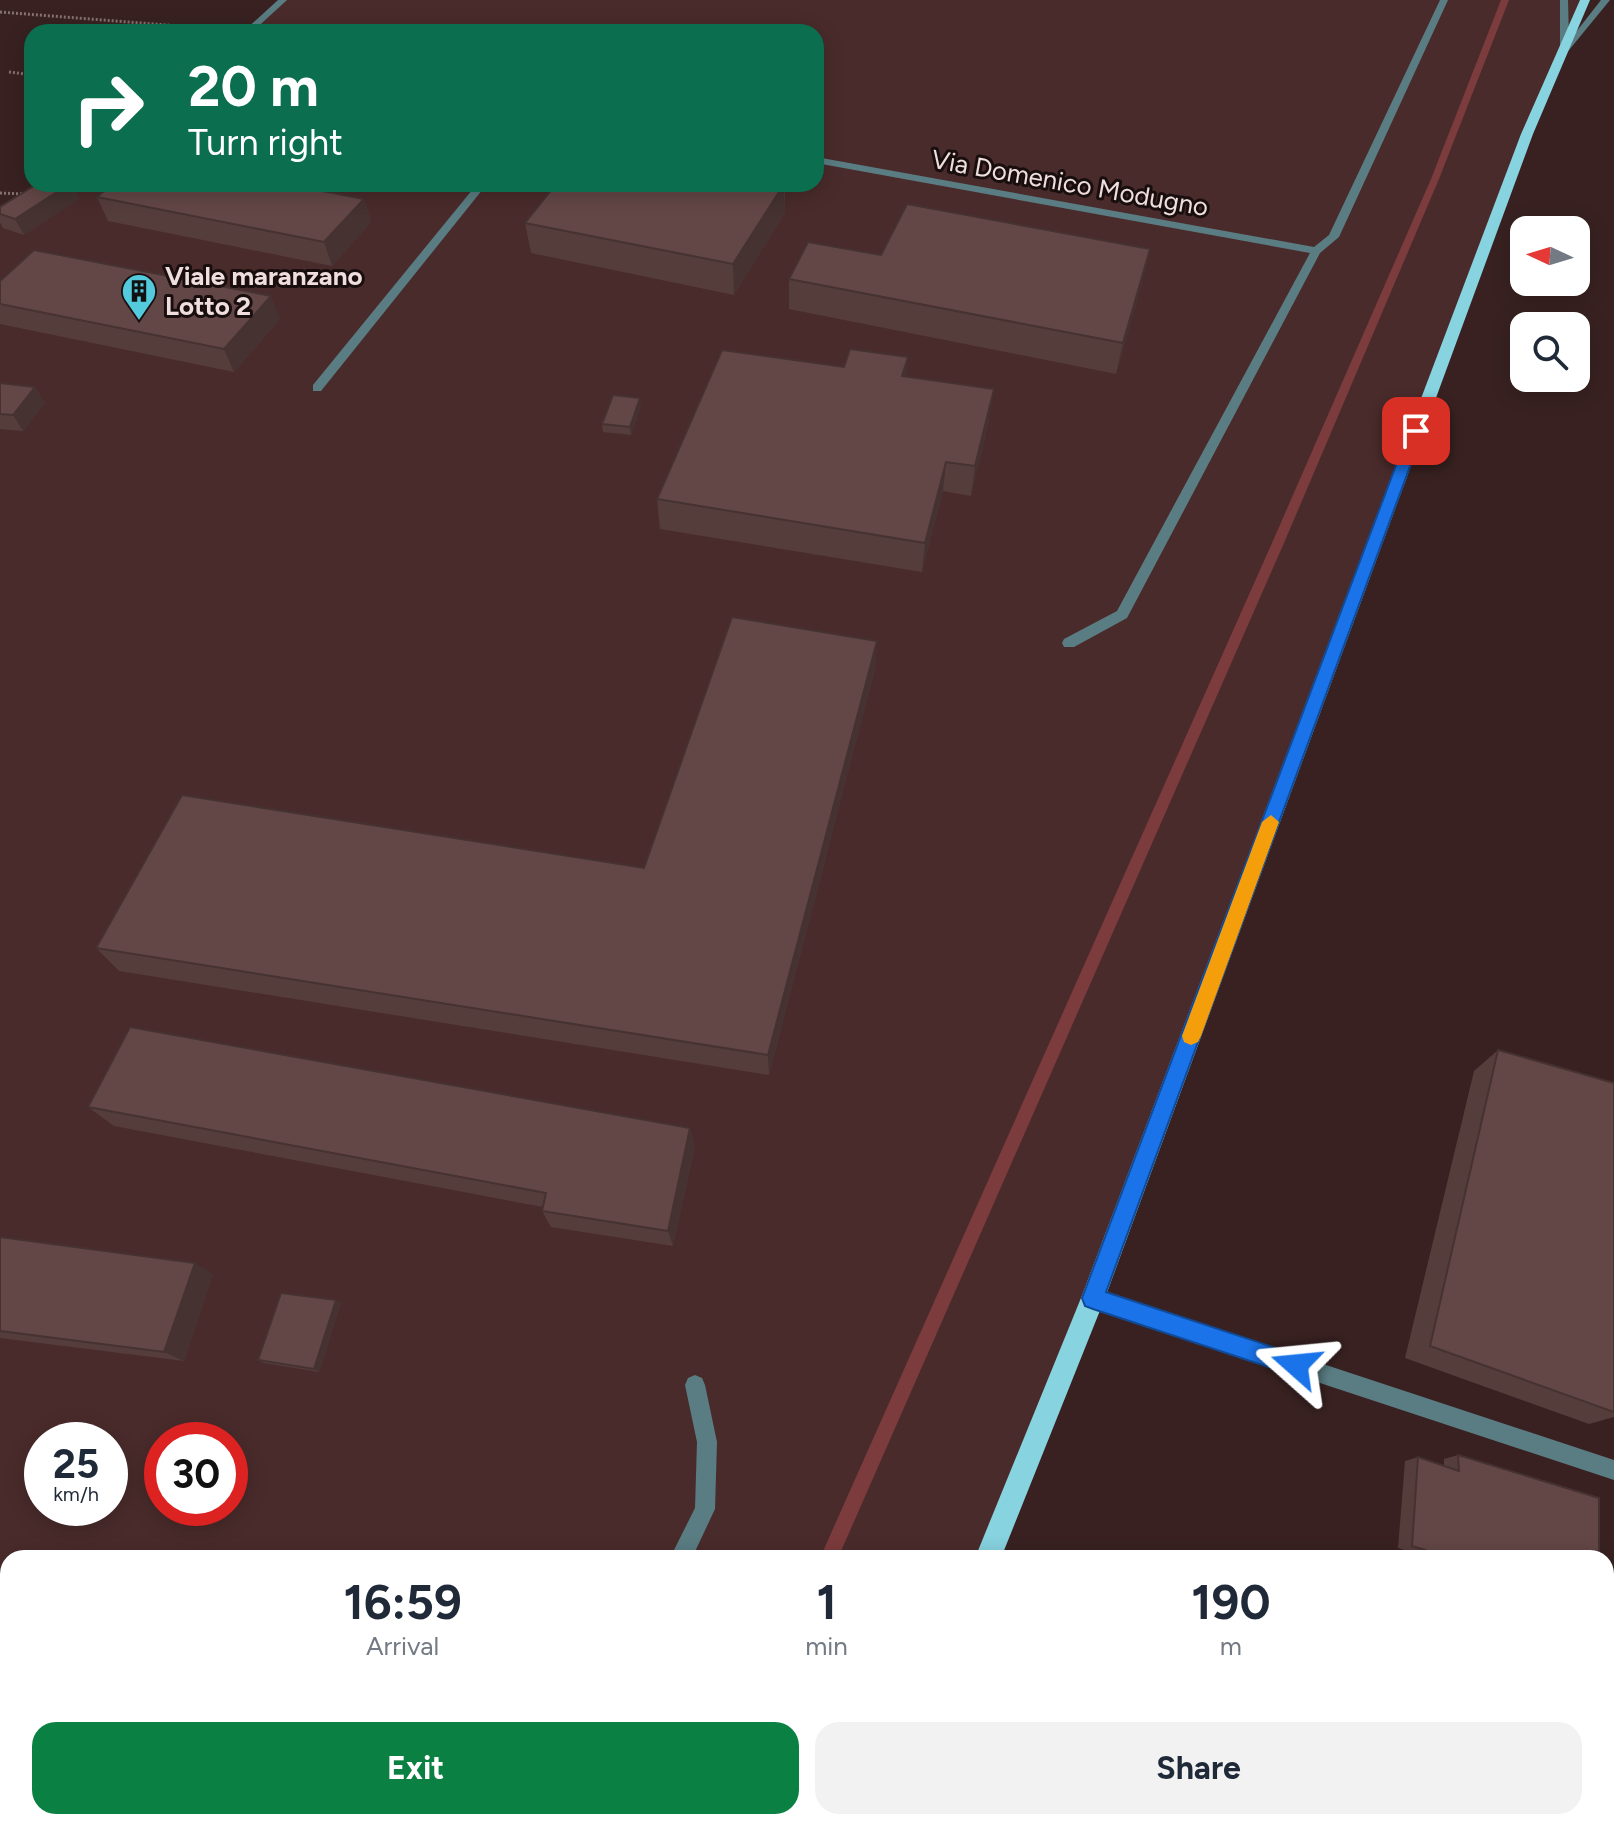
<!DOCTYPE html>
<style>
:root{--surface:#fff;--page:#f2f2f3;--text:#1f2937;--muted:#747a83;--accent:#0b8043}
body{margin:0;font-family:Figtree,sans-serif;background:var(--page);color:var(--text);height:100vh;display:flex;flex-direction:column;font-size:30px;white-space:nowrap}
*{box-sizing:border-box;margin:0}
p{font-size:26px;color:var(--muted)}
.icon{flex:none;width:44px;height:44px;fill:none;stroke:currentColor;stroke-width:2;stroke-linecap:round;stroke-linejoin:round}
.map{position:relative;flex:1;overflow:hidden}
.sheet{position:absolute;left:0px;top:1550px;width:1614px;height:280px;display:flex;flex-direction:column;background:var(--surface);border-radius:24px 24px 0 0;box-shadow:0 4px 20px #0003}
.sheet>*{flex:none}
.guide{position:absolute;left:24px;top:24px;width:800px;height:168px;border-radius:24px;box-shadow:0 4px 20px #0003;background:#0b6e4f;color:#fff;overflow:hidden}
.needle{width:52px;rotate:274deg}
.fabs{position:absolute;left:1510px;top:216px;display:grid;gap:16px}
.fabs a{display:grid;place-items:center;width:80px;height:80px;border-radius:16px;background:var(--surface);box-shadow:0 4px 20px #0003;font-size:40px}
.speed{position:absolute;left:24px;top:1422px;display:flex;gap:16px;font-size:40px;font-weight:700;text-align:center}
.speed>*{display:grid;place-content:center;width:104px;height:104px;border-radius:50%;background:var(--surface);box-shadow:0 4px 20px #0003;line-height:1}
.speed small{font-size:20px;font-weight:400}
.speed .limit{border:12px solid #d22;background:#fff;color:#111}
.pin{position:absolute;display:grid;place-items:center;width:68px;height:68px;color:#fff;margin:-34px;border-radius:16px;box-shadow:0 4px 12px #0006}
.me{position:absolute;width:88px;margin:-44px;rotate:288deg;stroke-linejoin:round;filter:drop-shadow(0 0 6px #0008)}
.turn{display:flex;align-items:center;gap:28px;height:168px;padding:0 32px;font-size:36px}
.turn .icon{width:104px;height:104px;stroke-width:2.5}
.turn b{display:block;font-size:56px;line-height:68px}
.eta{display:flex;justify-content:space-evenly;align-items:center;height:136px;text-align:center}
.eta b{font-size:48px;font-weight:700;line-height:56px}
.button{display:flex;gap:16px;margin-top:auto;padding:16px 32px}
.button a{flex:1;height:92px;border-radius:24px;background:var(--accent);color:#fff;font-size:32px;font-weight:700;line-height:92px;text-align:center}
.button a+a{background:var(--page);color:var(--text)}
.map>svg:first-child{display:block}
.built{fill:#4a2b2b;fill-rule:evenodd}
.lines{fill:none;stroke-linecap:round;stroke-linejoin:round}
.stream{fill:#7c3b3c;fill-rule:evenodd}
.path{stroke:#867171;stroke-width:3;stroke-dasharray:2 2;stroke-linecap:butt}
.minor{fill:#5a7d83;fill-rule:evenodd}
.tertiary{fill:#5a7d83;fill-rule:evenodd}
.primary{fill:#87d3e0;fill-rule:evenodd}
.wall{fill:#553d3c}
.shaded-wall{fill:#453231}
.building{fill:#634746;stroke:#453231;stroke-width:2}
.route{fill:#1a73e8;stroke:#114b97;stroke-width:2}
.slow{fill:#f59e0b}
.labels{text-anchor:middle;stroke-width:6;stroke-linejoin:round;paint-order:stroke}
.far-street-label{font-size:26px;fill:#efdedd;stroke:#190e0e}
.far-poi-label{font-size:26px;font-weight:bold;fill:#efdedd;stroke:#190e0e;text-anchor:start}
</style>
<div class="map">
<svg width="1614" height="1830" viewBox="0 0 1614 1830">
<rect width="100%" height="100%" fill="#392121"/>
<path class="built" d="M 283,0 L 1585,0 L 1527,134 L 988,1558 L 8,1558 L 8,1822 L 882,1822 L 879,1830 L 0,1830 L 0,210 L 38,184 L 816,184 L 816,32 L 247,32 ZM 42,1440 L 110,1440 L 110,1508 L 42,1508 ZM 162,1440 L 230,1440 L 230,1508 L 162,1508 Z"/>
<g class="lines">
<g class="stream">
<path d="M 1501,0 L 1509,0 L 1439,179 L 1284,543 L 838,1558 L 820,1558 L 1272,543 L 1431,179 Z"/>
<path d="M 704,1822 L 724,1822 L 721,1830 L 701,1830 Z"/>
</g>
<g class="path">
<path d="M 0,12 L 218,29"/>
<path d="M 9,72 L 32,75"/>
<path d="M 0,193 L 23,194"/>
</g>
<g class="minor">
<path d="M 278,0 L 287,0 L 252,32 L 243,32 Z"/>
<path d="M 1440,0 L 1448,0 L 1339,237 L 1320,253 L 1127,618 L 1074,647 L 1064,647 L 1062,643 L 1064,639 L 1117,611 L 1310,253 L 816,163 L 816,157 L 1314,247 L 1329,235 Z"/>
<path d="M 1560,0 L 1568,0 L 1569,41 L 1601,0 L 1610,0 L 1565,55 L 1560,52 Z"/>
<path d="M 477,184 L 487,184 L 321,391 L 313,391 L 313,385 Z"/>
<path d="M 1093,1288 L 1614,1460 L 1614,1480 L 1093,1308 L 1086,1305 L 1083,1298 L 1086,1291 Z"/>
<path d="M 695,1375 L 702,1378 L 705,1385 L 717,1442 L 715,1509 L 692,1558 L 670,1558 L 695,1508 L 697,1442 L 685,1385 L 688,1378 Z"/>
<path d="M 541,1822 L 565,1822 L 561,1830 L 537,1830 Z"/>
</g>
<rect class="tertiary" x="894" y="1822" width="24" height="8"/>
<g class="primary">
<path d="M 1580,0 L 1590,0 L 1533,134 L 1105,1298 L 1001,1558 L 975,1558 L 1081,1298 L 1521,134 Z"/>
<path d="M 867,1822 L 897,1822 L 894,1830 L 864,1830 Z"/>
</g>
</g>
<g class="wall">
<path d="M 556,184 L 785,184 L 785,213 L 734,295 L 531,253 L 525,223 Z"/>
<path d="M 97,197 L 364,199 L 371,222 L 332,266 L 108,221 Z"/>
<path d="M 80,198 L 24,235 L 3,228 L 0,222 L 0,207 Z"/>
<path d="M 881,255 L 1143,280 L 1116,374 L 789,309 L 789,279 Z"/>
<path d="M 0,281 L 280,319 L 234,372 L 0,324 Z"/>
<path d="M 907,377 L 989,420 L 971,496 L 943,491 L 922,572 L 660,529 L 657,499 Z"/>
<path d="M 0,383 L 35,387 L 45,403 L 23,431 L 0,429 Z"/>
<path d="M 641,406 L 631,435 L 603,432 L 602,424 Z"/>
<path d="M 877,641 L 875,669 L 769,1075 L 119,971 L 96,948 L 644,868 Z"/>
<path d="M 1498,1050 L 1614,1083 L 1614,1417 L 1589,1424 L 1405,1358 L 1474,1071 Z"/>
<path d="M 88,1107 L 690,1128 L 695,1147 L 673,1246 L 551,1227 L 542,1211 L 543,1207 L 114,1126 Z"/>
<path d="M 0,1237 L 213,1274 L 184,1361 L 0,1338 Z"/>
<path d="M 341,1303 L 319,1372 L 264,1363 L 258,1360 Z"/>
<path d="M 1458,1455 L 1599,1558 L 1430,1558 L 1398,1548 L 1405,1461 L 1418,1457 L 1444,1466 L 1444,1459 Z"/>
<path d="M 1487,1822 L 1606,1822 L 1614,1830 L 1488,1830 Z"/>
</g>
<g class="shaded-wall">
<path d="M 69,184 L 73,184 L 80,198 L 24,235 L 15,219 Z"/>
<path d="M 784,184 L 785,213 L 734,295 L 733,264 Z"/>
<path d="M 364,199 L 371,222 L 332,266 L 324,242 Z"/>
<path d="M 1150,249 L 1143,280 L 1116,374 L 1123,343 Z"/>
<path d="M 271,296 L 280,319 L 234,372 L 224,349 Z"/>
<path d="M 908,357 L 906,388 L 902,376 Z"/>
<path d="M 35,387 L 45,403 L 23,431 L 13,415 Z"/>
<path d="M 994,389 L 989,420 L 971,496 L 975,466 Z"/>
<path d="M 640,398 L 641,406 L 631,435 L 630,427 Z"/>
<path d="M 946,462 L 943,491 L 922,572 L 925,543 Z"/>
<path d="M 877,641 L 875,669 L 769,1075 L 768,1055 Z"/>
<path d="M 690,1128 L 695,1147 L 673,1246 L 668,1231 Z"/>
<path d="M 195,1263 L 213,1274 L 184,1361 L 164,1352 Z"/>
<path d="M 336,1300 L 341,1303 L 319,1372 L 314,1369 Z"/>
</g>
<g class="building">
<path d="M 37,184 L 69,184 L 15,219 L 0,214 L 0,207 Z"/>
<path d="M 112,184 L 286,184 L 364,199 L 324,242 L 97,197 Z"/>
<path d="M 556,184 L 784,184 L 733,264 L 525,223 Z"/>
<path d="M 907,204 L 1150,249 L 1123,343 L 789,279 L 808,242 L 881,255 Z"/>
<path d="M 34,250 L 271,296 L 224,349 L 0,304 L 0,281 Z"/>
<path d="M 850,349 L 908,357 L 902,376 L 994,389 L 975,466 L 946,462 L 925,543 L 657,499 L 722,350 L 844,367 Z"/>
<path d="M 0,383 L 35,387 L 13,415 L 0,414 Z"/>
<path d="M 613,395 L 640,398 L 630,427 L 602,424 Z"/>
<path d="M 732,617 L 877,641 L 768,1055 L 96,948 L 182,795 L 644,868 Z"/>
<path d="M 130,1027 L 690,1128 L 668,1231 L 542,1211 L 546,1193 L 88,1107 Z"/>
<path d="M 1498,1050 L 1614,1083 L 1614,1412 L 1430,1346 Z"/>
<path d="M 0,1237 L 195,1263 L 164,1352 L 0,1331 Z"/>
<path d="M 281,1293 L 336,1300 L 314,1369 L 258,1360 Z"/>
<path d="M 1458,1455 L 1599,1498 L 1599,1558 L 1451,1558 L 1412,1546 L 1418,1457 L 1459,1471 Z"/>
<path d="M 1606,1751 L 1614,1769 L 1614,1830 L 1513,1830 L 1511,1822 L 1606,1822 Z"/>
</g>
<path class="route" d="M 1416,426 L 1423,431 L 1106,1292 L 1303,1357 L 1307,1365 L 1303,1373 L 1296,1376 L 1093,1309 L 1085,1306 L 1082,1298 L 1409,431 Z"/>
<path class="slow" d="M 1271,815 L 1279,822 L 1201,1036 L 1198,1042 L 1191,1045 L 1184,1042 L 1182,1036 L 1262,822 Z"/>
<defs>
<g id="building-pin" transform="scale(1.8)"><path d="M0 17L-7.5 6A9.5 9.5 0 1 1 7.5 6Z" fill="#54cadd" stroke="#190e0e"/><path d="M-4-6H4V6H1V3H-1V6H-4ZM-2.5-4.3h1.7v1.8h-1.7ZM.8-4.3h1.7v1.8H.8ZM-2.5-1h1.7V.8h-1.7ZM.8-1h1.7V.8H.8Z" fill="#111"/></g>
</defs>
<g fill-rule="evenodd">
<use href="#building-pin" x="139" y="291"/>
</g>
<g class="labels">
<g class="far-street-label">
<text transform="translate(1070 183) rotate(10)" y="9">Via Domenico Modugno</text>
</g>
<g class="far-poi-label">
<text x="165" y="285">Viale maranzano<tspan x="165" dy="30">Lotto 2</tspan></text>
</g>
</g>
</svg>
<div class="fabs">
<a><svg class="needle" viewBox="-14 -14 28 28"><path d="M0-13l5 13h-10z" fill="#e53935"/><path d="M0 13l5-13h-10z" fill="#747a83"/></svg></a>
<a><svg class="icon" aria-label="search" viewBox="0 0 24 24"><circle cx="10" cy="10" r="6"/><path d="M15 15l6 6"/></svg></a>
</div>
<div class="speed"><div>25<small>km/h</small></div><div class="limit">30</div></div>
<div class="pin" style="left:1416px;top:431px;background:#d93025"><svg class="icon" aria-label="arrive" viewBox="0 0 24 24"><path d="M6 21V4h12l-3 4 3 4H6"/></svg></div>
<svg class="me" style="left:1296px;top:1365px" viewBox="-20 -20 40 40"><path d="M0-17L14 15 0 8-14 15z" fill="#1a73e8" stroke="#fff" stroke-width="4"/></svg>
<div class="guide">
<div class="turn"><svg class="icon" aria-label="right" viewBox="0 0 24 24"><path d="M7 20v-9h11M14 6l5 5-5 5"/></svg><div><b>20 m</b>Turn right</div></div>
</div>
<section class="sheet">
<div class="eta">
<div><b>16:59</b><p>Arrival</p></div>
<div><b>1</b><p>min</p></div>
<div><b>190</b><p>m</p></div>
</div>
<div class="button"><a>Exit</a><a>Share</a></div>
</section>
</div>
